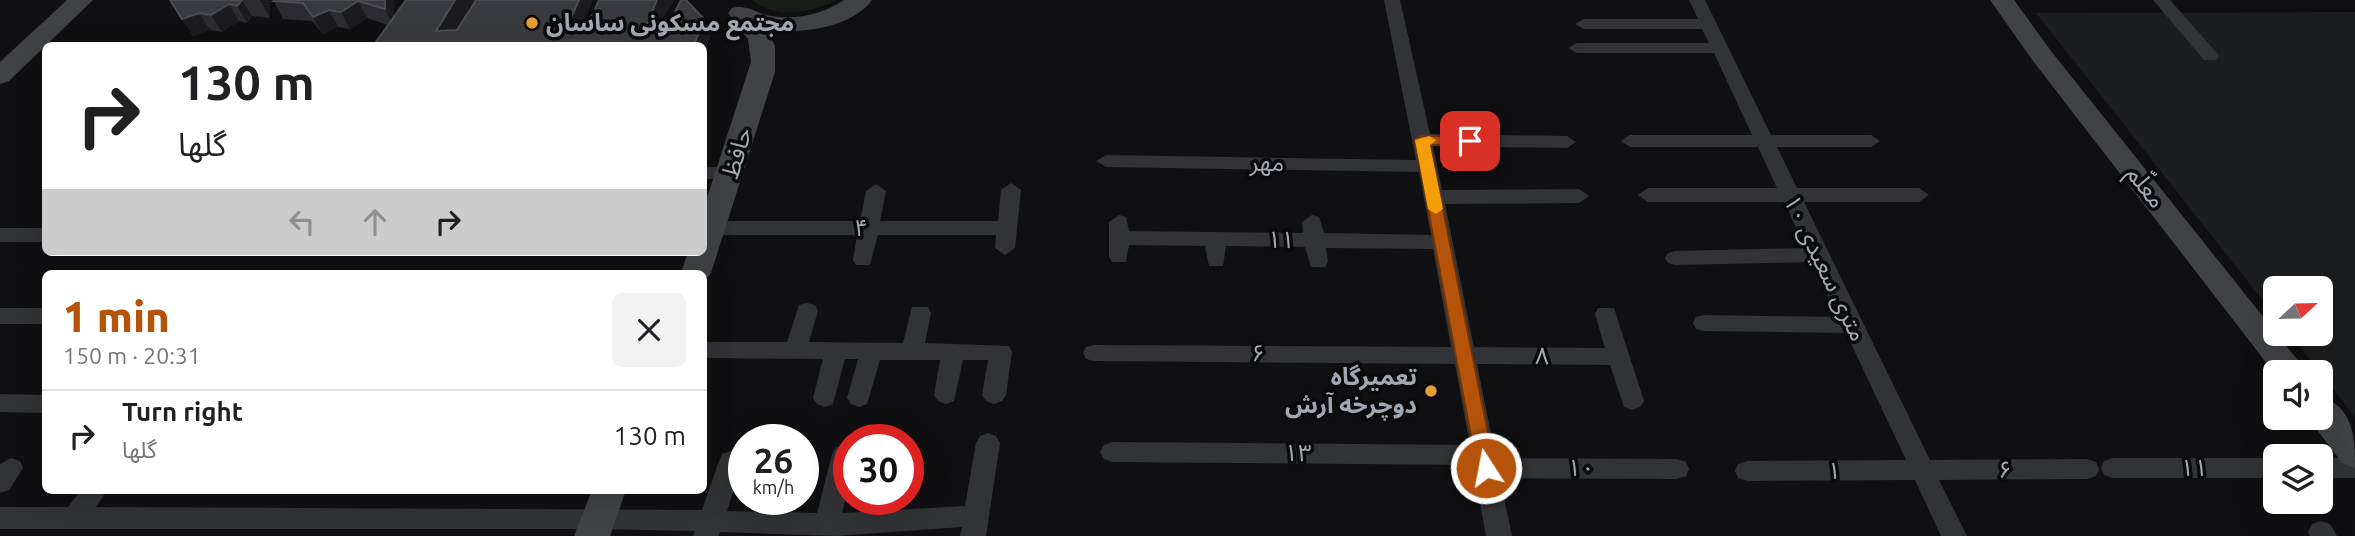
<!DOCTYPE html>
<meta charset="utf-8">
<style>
:root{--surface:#fff;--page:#f2f2f2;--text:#202124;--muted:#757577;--line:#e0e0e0;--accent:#b45309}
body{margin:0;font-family:Ubuntu,"Noto Sans Arabic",sans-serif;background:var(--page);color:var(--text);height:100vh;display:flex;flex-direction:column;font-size:26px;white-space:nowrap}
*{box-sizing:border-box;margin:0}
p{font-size:23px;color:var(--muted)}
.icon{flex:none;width:38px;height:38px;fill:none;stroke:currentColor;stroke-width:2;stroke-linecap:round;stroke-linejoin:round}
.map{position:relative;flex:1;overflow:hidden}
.panel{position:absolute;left:42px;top:270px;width:665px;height:224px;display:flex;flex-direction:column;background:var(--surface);border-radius:10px;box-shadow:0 7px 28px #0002}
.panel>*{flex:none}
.banner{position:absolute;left:42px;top:42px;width:665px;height:214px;border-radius:10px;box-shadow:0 7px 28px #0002;background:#fff;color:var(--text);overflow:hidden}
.needle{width:46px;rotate:68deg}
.tools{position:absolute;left:2263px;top:276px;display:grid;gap:14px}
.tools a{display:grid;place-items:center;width:70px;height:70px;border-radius:10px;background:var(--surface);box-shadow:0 7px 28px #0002;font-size:35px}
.speed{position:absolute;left:728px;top:424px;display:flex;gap:14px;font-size:35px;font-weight:700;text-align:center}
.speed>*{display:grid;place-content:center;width:91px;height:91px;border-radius:50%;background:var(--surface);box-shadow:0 7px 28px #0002;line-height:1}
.speed small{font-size:18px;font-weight:400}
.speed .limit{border:10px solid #d22;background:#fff;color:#111}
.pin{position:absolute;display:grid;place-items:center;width:60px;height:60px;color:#fff;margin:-30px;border-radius:14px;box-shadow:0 4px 10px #0006}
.me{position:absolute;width:77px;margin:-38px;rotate:349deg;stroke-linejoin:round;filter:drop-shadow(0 0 5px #0008)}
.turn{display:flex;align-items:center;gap:24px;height:147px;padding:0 21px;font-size:32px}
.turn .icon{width:91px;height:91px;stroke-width:2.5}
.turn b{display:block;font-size:49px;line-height:60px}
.lanes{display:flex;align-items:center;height:66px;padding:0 21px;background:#0003;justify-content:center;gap:35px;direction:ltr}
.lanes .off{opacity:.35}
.round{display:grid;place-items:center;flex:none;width:74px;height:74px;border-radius:10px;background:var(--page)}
.head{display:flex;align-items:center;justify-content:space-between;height:119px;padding:0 21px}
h1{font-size:42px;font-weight:800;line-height:52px;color:var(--accent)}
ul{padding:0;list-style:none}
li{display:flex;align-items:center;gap:21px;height:91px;padding:0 21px;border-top:2px solid var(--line)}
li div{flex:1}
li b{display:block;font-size:26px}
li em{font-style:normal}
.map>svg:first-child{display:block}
.built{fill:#1c1d1e}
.green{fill:#171c17}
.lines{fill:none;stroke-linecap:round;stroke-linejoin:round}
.street{fill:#323336;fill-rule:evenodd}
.secondary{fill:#404246;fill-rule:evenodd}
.wall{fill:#2c2c30}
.shaded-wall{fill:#1b1b1e}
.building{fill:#393a3e;stroke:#494b50;stroke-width:2}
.route{fill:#b45309;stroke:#753606;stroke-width:2}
.slow{fill:#f59e0b}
.poi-dot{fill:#e49d35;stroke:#0b0b0c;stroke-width:2.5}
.labels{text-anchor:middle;stroke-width:7;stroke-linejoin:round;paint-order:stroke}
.poi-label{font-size:24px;font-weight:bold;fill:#a2a8b1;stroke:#0b0b0c;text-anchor:start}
.street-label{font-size:24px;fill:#a2a8b1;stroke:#0b0b0c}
</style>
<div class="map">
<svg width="2355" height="536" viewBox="0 0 2355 536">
<rect width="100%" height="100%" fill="#101012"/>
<path class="built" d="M 2355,12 L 2355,417 L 2290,334 L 2320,334 L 2320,289 L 2275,289 L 2275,316 L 2036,13 Z"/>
<path class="green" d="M 752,0 L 836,0 C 811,14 775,19 752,0 Z"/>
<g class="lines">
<g class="street">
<path d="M 1384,0 L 1400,0 L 1430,134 L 1567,136 L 1576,142 L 1567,148 L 1433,146 L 1442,190 L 1579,189 L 1589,196 L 1579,203 L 1445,204 L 1474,347 L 1605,348 L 1595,314 L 1598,308 L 1614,308 L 1644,401 L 1640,407 L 1632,410 L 1624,407 L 1610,365 L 1477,364 L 1496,458 L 1677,459 L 1686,462 L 1689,469 L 1686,476 L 1677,479 L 1500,478 L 1512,536 L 1486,536 L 1473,465 L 1112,462 L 1104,459 L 1100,452 L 1104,445 L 1112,442 L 1470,445 L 1455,364 L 1094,361 L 1086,359 L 1083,353 L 1086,347 L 1094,345 L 1451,347 L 1433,249 L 1326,248 L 1328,262 L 1325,267 L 1311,267 L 1305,247 L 1226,246 L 1223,266 L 1209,266 L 1205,246 L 1129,245 L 1126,262 L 1112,262 L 1109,257 L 1109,222 L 1119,215 L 1126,217 L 1129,231 L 1303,233 L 1302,222 L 1312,215 L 1319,217 L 1324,233 L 1431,235 L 1419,172 L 1106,167 L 1096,161 L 1106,155 L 1416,160 Z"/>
<path d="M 1689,0 L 1705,0 L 1771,135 L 1871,135 L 1880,141 L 1871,147 L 1777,147 L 1797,188 L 1919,188 L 1929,195 L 1919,202 L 1804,202 L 1930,460 L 2087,459 L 2096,462 L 2099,469 L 2096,476 L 2087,479 L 1939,480 L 1967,536 L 1941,536 L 1915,480 L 1747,481 L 1738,478 L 1735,471 L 1738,464 L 1747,461 L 1906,460 L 1846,333 L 1704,331 L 1696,329 L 1693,323 L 1696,317 L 1704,315 L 1838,317 L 1812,262 L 1675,265 L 1668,263 L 1665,258 L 1668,253 L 1675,251 L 1806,248 L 1784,202 L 1648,202 L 1638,195 L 1648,188 L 1777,188 L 1758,147 L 1630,147 L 1621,141 L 1630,135 L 1752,135 L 1714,53 L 1577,53 L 1568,48 L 1577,43 L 1709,43 L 1702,29 L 1584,29 L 1575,24 L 1584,19 L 1698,19 Z"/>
<path d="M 2153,0 L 2170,0 L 2216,52 L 2219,56 L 2216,60 L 2204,60 Z"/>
<path d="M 704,167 L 730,167 L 740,173 L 730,179 L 704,179 Z"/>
<path d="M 1011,183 L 1021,190 L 1015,248 L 1005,255 L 995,248 L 996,235 L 878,235 L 870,265 L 856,265 L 853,260 L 857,235 L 713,235 L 704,229 L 706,223 L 713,221 L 860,221 L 866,191 L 876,184 L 886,191 L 880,221 L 998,221 L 1001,190 Z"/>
<rect x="0" y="228" width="46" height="14"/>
<path d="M 807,303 L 815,305 L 818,311 L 809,342 L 903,343 L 912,307 L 928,307 L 931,313 L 925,343 L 1009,346 L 1012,352 L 1006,395 L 1002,401 L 994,404 L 986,401 L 982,395 L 988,360 L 963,360 L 954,401 L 946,404 L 938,401 L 934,395 L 940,360 L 880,360 L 867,404 L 859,407 L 851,404 L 847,398 L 858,359 L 845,359 L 833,404 L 825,407 L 817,404 L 813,398 L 823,359 L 704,358 L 704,342 L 787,342 L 799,305 Z"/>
<rect x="0" y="308" width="46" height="16"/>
<path d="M 0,394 L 46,395 L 46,413 L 0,412 Z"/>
<path d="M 988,433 L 996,436 L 1000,443 L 986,536 L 960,536 L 962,527 L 836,536 L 720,532 L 719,536 L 693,536 L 695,531 L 598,529 L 0,529 L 0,507 L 68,507 L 81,490 L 107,490 L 96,507 L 702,510 L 719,461 L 722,454 L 731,451 L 740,454 L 743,461 L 727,511 L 817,513 L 832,454 L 836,447 L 849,446 L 849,484 L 842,513 L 965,506 L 976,443 L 980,436 Z"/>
<path d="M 11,458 L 20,461 L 23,468 L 9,490 L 0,493 L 0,464 Z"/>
<path d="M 2113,458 L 2275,458 L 2275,478 L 2113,478 L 2104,475 L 2101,468 L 2104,461 Z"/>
<rect x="2320" y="458" width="35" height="20"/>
<path d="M 2321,521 L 2330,524 L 2337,536 L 2310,536 L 2308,532 L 2312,524 Z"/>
</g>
<g class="secondary">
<path d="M 67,0 L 93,0 L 9,81 L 0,84 L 0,62 Z"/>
<path d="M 844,0 L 872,0 C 852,28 798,35 767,29 L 775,46 L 775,72 L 711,273 L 704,281 L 704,273 L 681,273 L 688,252 L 704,252 L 704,207 L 751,62 L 748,39 L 728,13 L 732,8 C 744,5 752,10 763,14 C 790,22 822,15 844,0 Z"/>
<path d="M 1990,0 L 2014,0 L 2051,51 L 2308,373 L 2275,374 L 2033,61 Z"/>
<path d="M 2320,396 C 2354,407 2355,438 2355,468 L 2343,464 L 2308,418 L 2320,418 Z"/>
<path d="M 592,490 L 626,490 L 610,536 L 574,536 Z"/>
</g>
</g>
<g class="wall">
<path d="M 170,0 L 270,0 L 270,18 L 252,16 L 247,23 L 239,21 L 222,32 L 210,30 L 193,36 Z"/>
<path d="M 276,0 L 394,0 L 394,17 L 474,0 L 455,30 L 457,30 L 476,0 L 593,0 L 579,30 L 586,30 L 599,0 L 675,0 L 663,17 L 657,30 L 666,30 L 705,20 L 710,37 L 704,52 L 704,46 L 373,46 L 388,25 L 367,18 L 350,29 L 338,27 L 323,34 L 312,21 L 283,19 L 274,1 Z"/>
</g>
<g class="shaded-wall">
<path d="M 242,0 L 252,16 L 247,23 L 237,6 Z"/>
<path d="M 260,0 L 270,0 L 270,18 Z"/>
<path d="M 385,0 L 394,0 L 394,27 L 385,9 Z"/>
<path d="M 455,0 L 474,0 L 446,46 L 436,31 Z"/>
<path d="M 579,0 L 593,0 L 573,46 L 565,31 Z"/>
<path d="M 657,0 L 675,0 L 663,17 L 651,46 L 644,31 Z"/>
<path d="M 358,1 L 367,18 L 350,29 L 341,12 Z"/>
<path d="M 229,4 L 239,21 L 222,32 L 211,15 Z"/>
<path d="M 329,10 L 338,27 L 323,34 L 313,17 Z"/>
<path d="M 199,13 L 210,30 L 193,36 L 182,19 Z"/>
<path d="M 705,20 L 710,37 L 704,52 L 704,46 L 693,46 Z"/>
</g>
<g class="building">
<path d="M 170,0 L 242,0 L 237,6 L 229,4 L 211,15 L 199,13 L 182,19 Z"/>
<path d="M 276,0 L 385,0 L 385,9 L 358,1 L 341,12 L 329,10 L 313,17 L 303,3 L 274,1 Z"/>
<path d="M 406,0 L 455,0 L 436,31 L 457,30 L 476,0 L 579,0 L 565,31 L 586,30 L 599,0 L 657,0 L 644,31 L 666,30 L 681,0 L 686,0 L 705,20 L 693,46 L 373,46 Z"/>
</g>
<path class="route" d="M 1422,136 L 1470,136 L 1478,141 L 1470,145 L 1430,145 L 1495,468 L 1486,475 L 1477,468 L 1415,140 Z"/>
<path class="slow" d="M 1429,136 L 1436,140 L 1430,145 L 1443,209 L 1436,214 L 1428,209 L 1415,140 Z"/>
<g class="poi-dot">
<circle cx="532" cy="23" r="7"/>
<circle cx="1431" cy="391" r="7"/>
</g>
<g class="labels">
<g class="poi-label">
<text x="546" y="31">مجتمع مسکونی ساسان</text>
<text x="1417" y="385" text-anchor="end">تعمیرگاه<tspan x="1417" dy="28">دوچرخه آرش</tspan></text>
</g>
<g class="street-label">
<text transform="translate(737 153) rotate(-73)" y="8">حافظ</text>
<text transform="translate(1267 163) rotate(1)" y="8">مهر</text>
<text transform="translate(2146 187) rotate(52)" y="8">معلّم</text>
<text x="861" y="236">۴</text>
<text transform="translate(1281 240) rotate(1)" y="8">۱۱</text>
<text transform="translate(1825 268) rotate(64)" y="8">۱۰ متری سعیدی</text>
<text x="1258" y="361">۶</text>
<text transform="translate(1542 356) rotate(1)" y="8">۸</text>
<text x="1298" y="461">۱۳</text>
<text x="1581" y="476">۱۰</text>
<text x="2194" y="476">۱۱</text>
<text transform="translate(2005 470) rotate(-1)" y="8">۶</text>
<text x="1834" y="479">۱</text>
</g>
</g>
</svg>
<div class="tools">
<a><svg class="needle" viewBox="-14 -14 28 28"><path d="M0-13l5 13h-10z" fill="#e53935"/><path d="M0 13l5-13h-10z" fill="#757577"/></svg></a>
<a><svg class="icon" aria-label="sound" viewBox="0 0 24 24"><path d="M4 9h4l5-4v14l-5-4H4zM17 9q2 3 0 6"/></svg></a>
<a><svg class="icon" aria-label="layers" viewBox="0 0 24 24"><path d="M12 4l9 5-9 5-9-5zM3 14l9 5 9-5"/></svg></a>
</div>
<div class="speed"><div>26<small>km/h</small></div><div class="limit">30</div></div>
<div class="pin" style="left:1470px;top:141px;background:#d93025"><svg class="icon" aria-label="arrive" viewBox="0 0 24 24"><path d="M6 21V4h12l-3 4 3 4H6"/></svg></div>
<svg class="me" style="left:1486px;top:468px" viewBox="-20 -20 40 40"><circle r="17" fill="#b45309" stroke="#fff" stroke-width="3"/><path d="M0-11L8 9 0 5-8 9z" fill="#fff"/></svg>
<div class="banner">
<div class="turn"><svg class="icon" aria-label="right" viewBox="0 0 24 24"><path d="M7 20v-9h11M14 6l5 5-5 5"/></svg><div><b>130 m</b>گلها</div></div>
<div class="lanes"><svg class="icon off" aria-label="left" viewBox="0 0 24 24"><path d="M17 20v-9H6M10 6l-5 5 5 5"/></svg><svg class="icon off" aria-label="ahead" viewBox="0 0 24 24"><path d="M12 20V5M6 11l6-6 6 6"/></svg><svg class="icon" aria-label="right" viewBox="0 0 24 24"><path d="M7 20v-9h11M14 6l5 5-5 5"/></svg></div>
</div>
<section class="panel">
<div class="head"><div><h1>1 min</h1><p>150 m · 20:31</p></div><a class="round"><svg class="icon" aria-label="close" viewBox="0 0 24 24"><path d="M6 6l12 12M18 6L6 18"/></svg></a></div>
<ul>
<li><svg class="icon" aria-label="right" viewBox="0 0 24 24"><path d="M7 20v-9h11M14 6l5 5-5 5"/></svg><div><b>Turn right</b><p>گلها</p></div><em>130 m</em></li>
</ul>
</section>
</div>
